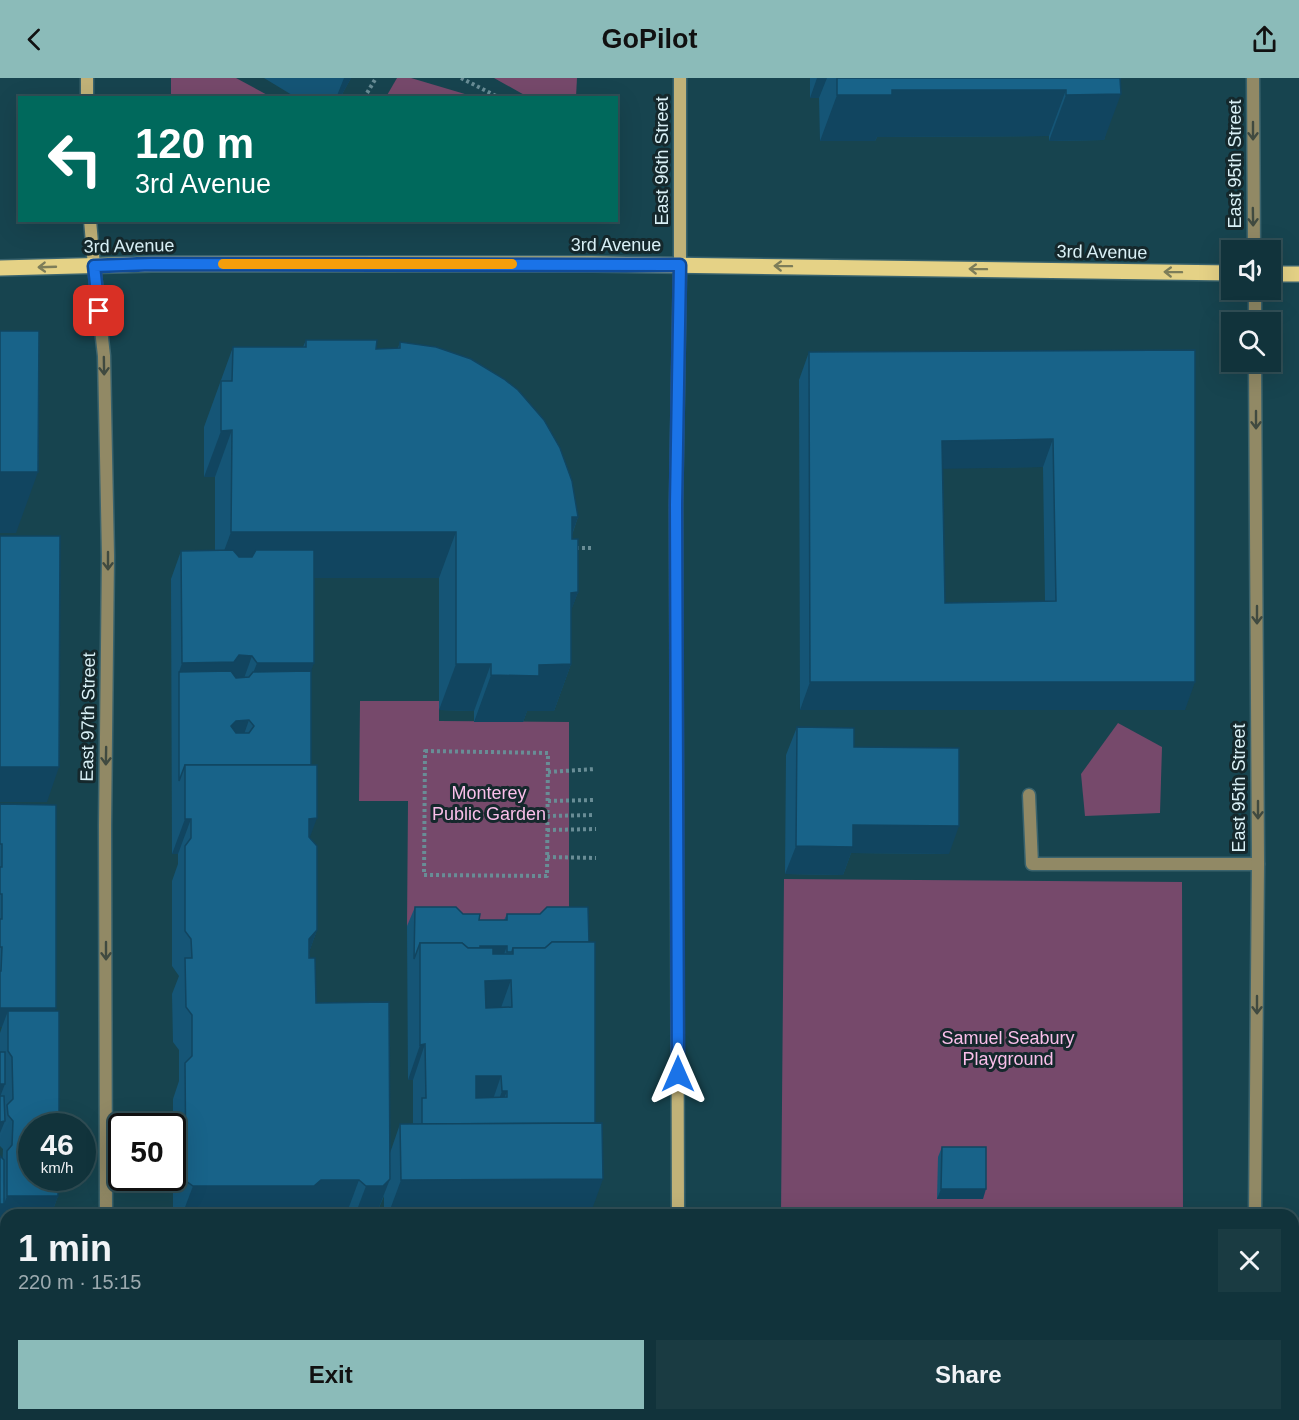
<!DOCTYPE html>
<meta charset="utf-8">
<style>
:root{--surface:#11333b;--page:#1a3b42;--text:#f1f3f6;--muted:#9caaaf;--line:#304e55;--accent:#8bbbb9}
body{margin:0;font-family:Arial,sans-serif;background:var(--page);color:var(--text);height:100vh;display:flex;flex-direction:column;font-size:22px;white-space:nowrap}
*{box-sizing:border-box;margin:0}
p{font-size:20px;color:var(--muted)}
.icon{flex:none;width:33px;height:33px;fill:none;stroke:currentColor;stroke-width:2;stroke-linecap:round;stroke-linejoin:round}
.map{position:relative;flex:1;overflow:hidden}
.drawer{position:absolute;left:0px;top:1131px;width:1299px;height:212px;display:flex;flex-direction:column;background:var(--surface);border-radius:18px 18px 0 0;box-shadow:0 6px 24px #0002,0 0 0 2px var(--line)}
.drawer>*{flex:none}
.guide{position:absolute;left:18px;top:18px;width:600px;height:126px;border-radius:0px;box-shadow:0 6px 24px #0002,0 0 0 2px var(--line);background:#00695c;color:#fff;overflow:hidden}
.fabs{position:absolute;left:1221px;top:162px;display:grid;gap:12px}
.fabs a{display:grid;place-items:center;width:60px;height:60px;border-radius:0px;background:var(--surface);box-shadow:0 6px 24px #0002,0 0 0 2px var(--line);font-size:30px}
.speed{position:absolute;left:18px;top:1035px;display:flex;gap:12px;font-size:30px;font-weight:700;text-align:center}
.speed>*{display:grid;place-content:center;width:78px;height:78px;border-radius:50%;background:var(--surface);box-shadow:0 6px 24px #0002,0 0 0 2px var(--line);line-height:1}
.speed small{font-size:15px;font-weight:400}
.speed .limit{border:3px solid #111;border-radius:9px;background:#fff;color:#111}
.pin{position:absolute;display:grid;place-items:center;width:51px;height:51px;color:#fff;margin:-26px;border-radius:12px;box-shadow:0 3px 9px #0006}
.me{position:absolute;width:66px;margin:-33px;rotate:0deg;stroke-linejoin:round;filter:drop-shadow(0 0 4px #0008)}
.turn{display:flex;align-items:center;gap:21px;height:126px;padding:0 18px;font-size:27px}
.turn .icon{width:78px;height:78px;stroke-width:2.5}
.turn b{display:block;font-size:42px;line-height:51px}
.round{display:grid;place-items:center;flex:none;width:63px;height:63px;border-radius:0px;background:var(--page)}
.head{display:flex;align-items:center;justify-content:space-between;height:102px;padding:0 18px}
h1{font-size:36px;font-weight:800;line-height:45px}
.cta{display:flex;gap:12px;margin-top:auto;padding:12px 18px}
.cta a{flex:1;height:69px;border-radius:0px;background:var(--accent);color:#111;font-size:24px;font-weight:800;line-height:69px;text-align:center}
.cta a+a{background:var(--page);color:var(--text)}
header{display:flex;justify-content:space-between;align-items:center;height:78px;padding:0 18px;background:var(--accent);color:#111;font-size:27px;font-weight:800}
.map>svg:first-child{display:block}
.green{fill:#76496b}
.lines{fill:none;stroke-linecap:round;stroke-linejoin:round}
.lane-casing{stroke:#3a636d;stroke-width:15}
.street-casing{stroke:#3a636d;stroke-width:15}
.secondary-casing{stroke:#3a636d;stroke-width:15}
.primary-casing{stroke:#3a636d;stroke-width:18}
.path{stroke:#698d96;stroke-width:4;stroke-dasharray:3 3;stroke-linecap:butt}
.lane{stroke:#918965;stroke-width:12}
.street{stroke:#918965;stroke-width:12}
.secondary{stroke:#c1b278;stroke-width:12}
.primary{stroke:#e5d286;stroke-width:15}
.wall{fill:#155576;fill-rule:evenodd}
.shaded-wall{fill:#114560}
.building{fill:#186389;stroke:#114560;stroke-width:1.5;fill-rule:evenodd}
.oneway{stroke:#404a40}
.oneway2{stroke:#7d7d59}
.route-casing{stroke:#114b97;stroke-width:15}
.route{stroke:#1a73e8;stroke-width:10}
.slow{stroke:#f59e0b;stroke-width:10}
.labels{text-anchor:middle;stroke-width:6;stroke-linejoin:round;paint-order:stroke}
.street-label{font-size:18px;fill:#d9f0f6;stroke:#15282c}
.park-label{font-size:18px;fill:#fabfea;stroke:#15282c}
</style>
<header><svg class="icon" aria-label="back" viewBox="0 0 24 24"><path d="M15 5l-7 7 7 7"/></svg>GoPilot<svg class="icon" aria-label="share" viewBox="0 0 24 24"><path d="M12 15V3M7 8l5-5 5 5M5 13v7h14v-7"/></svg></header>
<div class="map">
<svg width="1299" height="1342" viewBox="0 0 1299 1342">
<rect width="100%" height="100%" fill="#17444f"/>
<g class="green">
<path d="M 171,0 L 236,0 L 271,19 L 171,19 Z"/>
<path d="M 397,0 L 411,0 L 475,19 L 386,19 Z"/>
<path d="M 494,0 L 577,0 L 576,19 L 528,19 Z"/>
<path d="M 360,623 L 439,623 L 439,643 L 569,644 L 569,848 L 407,848 L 408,723 L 359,723 Z"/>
<path d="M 1118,645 L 1162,669 L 1160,735 L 1085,738 L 1081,696 Z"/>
<path d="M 784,801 L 1182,804 L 1183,1135 L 1181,1137 L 833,1137 L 833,1130 L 797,1130 L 797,1137 L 781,1137 Z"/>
</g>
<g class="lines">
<g class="lane-casing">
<path id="lane" d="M 1029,717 L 1032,786 L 1258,786"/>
</g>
<g class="street-casing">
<g id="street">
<path d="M 1253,0 L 1254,172"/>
<path d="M 94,188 L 104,278 L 108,478 L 105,748 L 106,1137"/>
<path d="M 1255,212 L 1255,244"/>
<path d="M 1255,284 L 1258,786 L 1255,1137"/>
<path d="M 105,1336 L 105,1342"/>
<path d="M 1255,1342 L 1255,1336"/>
</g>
</g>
<g class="secondary-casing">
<g id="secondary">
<path d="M 87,0 L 87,20"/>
<path d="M 90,142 L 94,188"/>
<path d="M 678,1137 L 676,426 L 680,187 L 680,0"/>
<path d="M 0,1222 L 6,1222"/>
<path d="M 1293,1226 L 1299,1226"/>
<path d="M 678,1342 L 678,1336"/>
</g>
</g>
<g class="primary-casing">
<g id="primary">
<path d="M 0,190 L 152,186 L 592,186 L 1232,195"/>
<path d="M 1270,196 L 1299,196"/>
</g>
</g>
<g class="path">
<path d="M 461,0 L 500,20"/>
<path d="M 364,20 L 376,0"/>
<path d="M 576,470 L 594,470"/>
<path d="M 425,673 L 548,675 L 547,798 L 424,797 Z"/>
<path d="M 548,694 L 595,691"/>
<path d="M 548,723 L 595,722"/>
<path d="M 547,738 L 595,737"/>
<path d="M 547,752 L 596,751"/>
<path d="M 547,779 L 596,780"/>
</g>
<use href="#lane" class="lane"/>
<use href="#street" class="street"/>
<use href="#secondary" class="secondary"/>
<use href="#primary" class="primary"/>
</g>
<g class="wall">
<path d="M 264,0 L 351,0 L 340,20 L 297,20 Z"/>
<path d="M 810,0 L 1121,0 L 1104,62 L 1049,63 L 1049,58 L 877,59 L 875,63 L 820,63 L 819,20 L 810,20 Z"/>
<path d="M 306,262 L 376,271 L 398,270 L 400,264 L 578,439 L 572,457 L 578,514 L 571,532 L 571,586 L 554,633 L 527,633 L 523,644 L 474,644 L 474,633 L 439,632 L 439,500 L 314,500 L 311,593 L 310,760 L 317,852 L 309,874 L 316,925 L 390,1075 L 400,1046 L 413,1046 L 413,1002 L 408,1002 L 407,848 L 415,829 L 463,836 L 479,842 L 504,842 L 507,836 L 590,1137 L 384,1137 L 384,1118 L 376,1137 L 173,1137 L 173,1021 L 179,1003 L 179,972 L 173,964 L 172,916 L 179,898 L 172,888 L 172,803 L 178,786 L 178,776 L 172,776 L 171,501 L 181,473 L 215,472 L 215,399 L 204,399 L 204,349 L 233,269 L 303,269 Z"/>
<path d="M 1195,272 L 1185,632 L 800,632 L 799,302 L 809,274 ZM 1043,389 L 1045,523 L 945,525 L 942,390 Z"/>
<path d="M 797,649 L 854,669 L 949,776 L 851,775 L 843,797 L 785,796 L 786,677 Z"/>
<path d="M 0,726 L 55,933 L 58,1118 L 51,1137 L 6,1137 L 0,1145 L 3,1071 L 0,1068 L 0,955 L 2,949 L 0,949 Z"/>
<path d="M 942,1069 L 983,1121 L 937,1121 L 938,1079 Z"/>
<path d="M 6,1336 L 58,1336 L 58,1342 L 0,1342 Z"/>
<rect x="174" y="1336" width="427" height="6"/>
<path d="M 787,1336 L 989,1336 L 987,1342 L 787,1342 Z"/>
<rect x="999" y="1336" width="208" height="6"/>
</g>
<g class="shaded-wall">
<path d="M 344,0 L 351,0 L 340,20 L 336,20 Z"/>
<path d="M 817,0 L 827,0 L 819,20 L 810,20 Z"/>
<path d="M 892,12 L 1066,12 L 1049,58 L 877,59 L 875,63 L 820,63 L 837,17 Z"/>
<path d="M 1121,16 L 1104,62 L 1049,63 L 1066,17 Z"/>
<path d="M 232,352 L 215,399 L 204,399 L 221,353 Z"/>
<path d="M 1053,361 L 1043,389 L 932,391 L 942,363 Z"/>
<path d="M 0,394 L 38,394 L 16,455 L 0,455 Z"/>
<path d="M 572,439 L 578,439 L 561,486 Z"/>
<path d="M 231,454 L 456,454 L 439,500 L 214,500 Z"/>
<path d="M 578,514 L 561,560 L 571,515 Z"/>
<path d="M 239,577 L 252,578 L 242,606 L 179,594 L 182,585 Z"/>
<path d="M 257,585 L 314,585 L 304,613 L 246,613 Z"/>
<path d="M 456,586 L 491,586 L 474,633 L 439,632 Z"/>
<path d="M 571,586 L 554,633 L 527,633 L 523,644 L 474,644 L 491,597 L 539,587 Z"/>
<path d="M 810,604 L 1195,604 L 1185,632 L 800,632 Z"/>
<path d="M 249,642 L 242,662 L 229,662 L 231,648 L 236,643 Z"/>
<path d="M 0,689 L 59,689 L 47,724 L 0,724 Z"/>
<path d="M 317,740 L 304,775 L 309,741 Z"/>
<path d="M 185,741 L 191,741 L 178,776 L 172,776 Z"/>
<path d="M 853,747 L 959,748 L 949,776 L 851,775 L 843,797 L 785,796 L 796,768 Z"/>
<path d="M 317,852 L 304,888 L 309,861 Z"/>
<path d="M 480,868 L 507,868 L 500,887 L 462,874 Z"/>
<path d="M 511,902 L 498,938 L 472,938 L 485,903 Z"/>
<path d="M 0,930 L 56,930 L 49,949 L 8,933 L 2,949 L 0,949 Z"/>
<path d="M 425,966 L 413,1002 L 408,1002 L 420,967 Z"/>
<path d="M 476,998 L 501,998 L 489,1033 L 463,1033 Z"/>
<path d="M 0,1006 L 5,1006 L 0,1019 Z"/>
<path d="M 502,1013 L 507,1013 L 494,1048 L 489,1049 Z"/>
<path d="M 5,1043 L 0,1055 L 0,1044 Z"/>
<path d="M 390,1101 L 376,1137 L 355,1137 L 366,1108 Z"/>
<path d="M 603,1101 L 590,1137 L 388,1137 L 401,1102 Z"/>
<path d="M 321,1102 L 359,1102 L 346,1137 L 182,1137 L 193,1108 Z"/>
<path d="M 941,1111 L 986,1111 L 983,1121 L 937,1121 Z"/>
<path d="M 7,1118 L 58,1118 L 51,1137 L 6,1137 L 6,1146 L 0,1145 L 0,1126 L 4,1126 Z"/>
<path d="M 264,1336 L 401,1337 L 399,1342 L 262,1342 Z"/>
<path d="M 848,1336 L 932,1336 L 930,1342 L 846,1342 Z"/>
<path d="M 934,1336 L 989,1336 L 987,1342 L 932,1342 Z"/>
<path d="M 1005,1336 L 1139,1336 L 1087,1337 L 1085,1342 L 1003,1342 Z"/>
</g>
<g class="building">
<path d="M 837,0 L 1120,0 L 1121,16 L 1066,17 L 1066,12 L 892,12 L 892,17 L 837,17 Z"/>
<path d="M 0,253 L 39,253 L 38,394 L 0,394 Z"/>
<path d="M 306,262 L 377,262 L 376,271 L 400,270 L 400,264 L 436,269 L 471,281 L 504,301 L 518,312 L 544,342 L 560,370 L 572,403 L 578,439 L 572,439 L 572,461 L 578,461 L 578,514 L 571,515 L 571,586 L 539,587 L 539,598 L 491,597 L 491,586 L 456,586 L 456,454 L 231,454 L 232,352 L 221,353 L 221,303 L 232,303 L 233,269 L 306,269 Z"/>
<path d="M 1195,272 L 1195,604 L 810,604 L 809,274 ZM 1053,361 L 1056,523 L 945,525 L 942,363 Z"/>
<path d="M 0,458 L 60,458 L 59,689 L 0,689 Z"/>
<path d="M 233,472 L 239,479 L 252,479 L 256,472 L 314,472 L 314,585 L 257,585 L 252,578 L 239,577 L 234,584 L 182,585 L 181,473 Z"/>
<path d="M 231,593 L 236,600 L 249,599 L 253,594 L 311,593 L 311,687 L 185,687 L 179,703 L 179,594 ZM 249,642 L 254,648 L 249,655 L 236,655 L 231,648 L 236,643 Z"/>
<path d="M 797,649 L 854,650 L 854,669 L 959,670 L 959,748 L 853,747 L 853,769 L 796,768 Z"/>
<path d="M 185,687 L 317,687 L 317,740 L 309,741 L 309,759 L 317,768 L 317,852 L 309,861 L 309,880 L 315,880 L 316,925 L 389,924 L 390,1101 L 383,1108 L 366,1108 L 359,1102 L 321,1102 L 314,1108 L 193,1108 L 186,1103 L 185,985 L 192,978 L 192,937 L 186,929 L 185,880 L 192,880 L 191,861 L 185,853 L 185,768 L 191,760 L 191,741 L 185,741 Z"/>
<path d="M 0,726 L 56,727 L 56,930 L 0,930 L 0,893 L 1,893 L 2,869 L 0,869 L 0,841 L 2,841 L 2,816 L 0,816 L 0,789 L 2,789 L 2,766 L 0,766 Z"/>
<path d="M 415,829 L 456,829 L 463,836 L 480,836 L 479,842 L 507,842 L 507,836 L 540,836 L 547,829 L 588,829 L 589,864 L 552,864 L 545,870 L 513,870 L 512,874 L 507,874 L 507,868 L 480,868 L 480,870 L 468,870 L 462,865 L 420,865 L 414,881 Z"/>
<path d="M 552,864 L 595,864 L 595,1045 L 422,1046 L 422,1020 L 426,1020 L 425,966 L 420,967 L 420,865 L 462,865 L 468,870 L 493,870 L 493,876 L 513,876 L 513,870 L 545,870 ZM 511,902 L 512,929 L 486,930 L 485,903 ZM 476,998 L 501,998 L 502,1013 L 507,1013 L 507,1019 L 476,1020 Z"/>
<path d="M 8,933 L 59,933 L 59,1048 L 32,1048 L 32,1100 L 58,1100 L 58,1118 L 7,1118 L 7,1073 L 12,1067 L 13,1043 L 8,1037 L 7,1027 L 13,1021 L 12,979 L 8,973 Z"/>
<rect x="0" y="974" width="5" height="32"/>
<path d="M 0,1018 L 4,1018 L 5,1043 L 0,1044 Z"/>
<path d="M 602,1045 L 603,1101 L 401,1102 L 400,1046 Z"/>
<path d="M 942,1069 L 986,1069 L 986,1111 L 941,1111 Z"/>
<path d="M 0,1078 L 4,1082 L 4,1126 L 0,1126 Z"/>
<path d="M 6,1261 L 6,1336 L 9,1336 L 9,1342 L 0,1342 L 0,1262 Z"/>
<rect x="13" y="1336" width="45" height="6"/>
<rect x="196" y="1336" width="68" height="6"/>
<path d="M 264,1336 L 549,1336 L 549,1342 L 401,1342 L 401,1337 Z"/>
<rect x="549" y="1336" width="52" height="6"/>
<path d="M 797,1336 L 852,1336 L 853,1342 L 911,1342 L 797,1342 Z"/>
<path d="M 1123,1336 L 1207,1336 L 1207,1342 L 1087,1342 L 1087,1337 Z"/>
</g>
<defs><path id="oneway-shaft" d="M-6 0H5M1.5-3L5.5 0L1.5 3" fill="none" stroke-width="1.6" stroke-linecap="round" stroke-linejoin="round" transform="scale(1.5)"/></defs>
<g class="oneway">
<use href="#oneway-shaft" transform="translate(1253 53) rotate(90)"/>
<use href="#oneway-shaft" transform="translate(1253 139) rotate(89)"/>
<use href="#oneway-shaft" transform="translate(104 288) rotate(89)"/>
<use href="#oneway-shaft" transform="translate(1256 342) rotate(90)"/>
<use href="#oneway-shaft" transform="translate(108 483) rotate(90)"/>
<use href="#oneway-shaft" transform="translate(1257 537) rotate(90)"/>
<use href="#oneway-shaft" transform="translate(106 678) rotate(91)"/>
<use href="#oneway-shaft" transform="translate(1258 732) rotate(90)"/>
<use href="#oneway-shaft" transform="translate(106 873) rotate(90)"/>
<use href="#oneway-shaft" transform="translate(1257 927) rotate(90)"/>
</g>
<g class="oneway2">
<use href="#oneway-shaft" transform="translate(783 188) rotate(-179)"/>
<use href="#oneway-shaft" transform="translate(47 189) rotate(178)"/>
<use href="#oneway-shaft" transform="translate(978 191) rotate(-179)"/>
<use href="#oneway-shaft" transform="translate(1173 194) rotate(-179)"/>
</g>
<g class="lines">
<g class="route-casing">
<path id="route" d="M 99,233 L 94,188 L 152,186 L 680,187 L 676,426 L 678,996"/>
</g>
<use href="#route" class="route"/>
<path class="slow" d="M 223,186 L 512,186"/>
</g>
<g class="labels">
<g class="street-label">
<text transform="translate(662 83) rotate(-90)" y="6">East 96th Street</text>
<text transform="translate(1235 86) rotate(-90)" y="6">East 95th Street</text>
<text x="616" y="173">3rd Avenue</text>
<text transform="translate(129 168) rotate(-1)" y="6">3rd Avenue</text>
<text transform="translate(1102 174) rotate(1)" y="6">3rd Avenue</text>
<text transform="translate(88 639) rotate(-89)" y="6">East 97th Street</text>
<text transform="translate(1239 710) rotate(-90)" y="6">East 95th Street</text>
</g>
<g class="park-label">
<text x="489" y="721">Monterey<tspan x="489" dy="21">Public Garden</tspan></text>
<text x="1008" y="966">Samuel Seabury<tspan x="1008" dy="21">Playground</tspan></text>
</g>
</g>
</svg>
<div class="fabs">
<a><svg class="icon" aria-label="sound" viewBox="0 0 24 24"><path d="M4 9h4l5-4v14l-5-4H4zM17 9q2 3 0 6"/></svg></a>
<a><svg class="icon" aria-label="search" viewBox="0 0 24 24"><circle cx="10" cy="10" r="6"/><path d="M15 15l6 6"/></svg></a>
</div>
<div class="speed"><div>46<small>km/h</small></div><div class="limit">50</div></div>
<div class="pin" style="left:99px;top:233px;background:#d93025"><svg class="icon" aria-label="arrive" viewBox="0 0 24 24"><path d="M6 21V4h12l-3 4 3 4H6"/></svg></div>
<svg class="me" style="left:678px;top:996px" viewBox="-20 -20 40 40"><path d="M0-17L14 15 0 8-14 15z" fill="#1a73e8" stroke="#fff" stroke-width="4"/></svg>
<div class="guide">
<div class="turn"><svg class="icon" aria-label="left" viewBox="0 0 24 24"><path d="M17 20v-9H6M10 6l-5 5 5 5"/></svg><div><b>120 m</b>3rd Avenue</div></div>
</div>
<section class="drawer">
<div class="head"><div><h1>1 min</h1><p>220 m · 15:15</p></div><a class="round"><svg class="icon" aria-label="close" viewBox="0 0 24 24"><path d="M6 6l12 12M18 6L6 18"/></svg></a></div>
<div class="cta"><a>Exit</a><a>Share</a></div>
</section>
</div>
